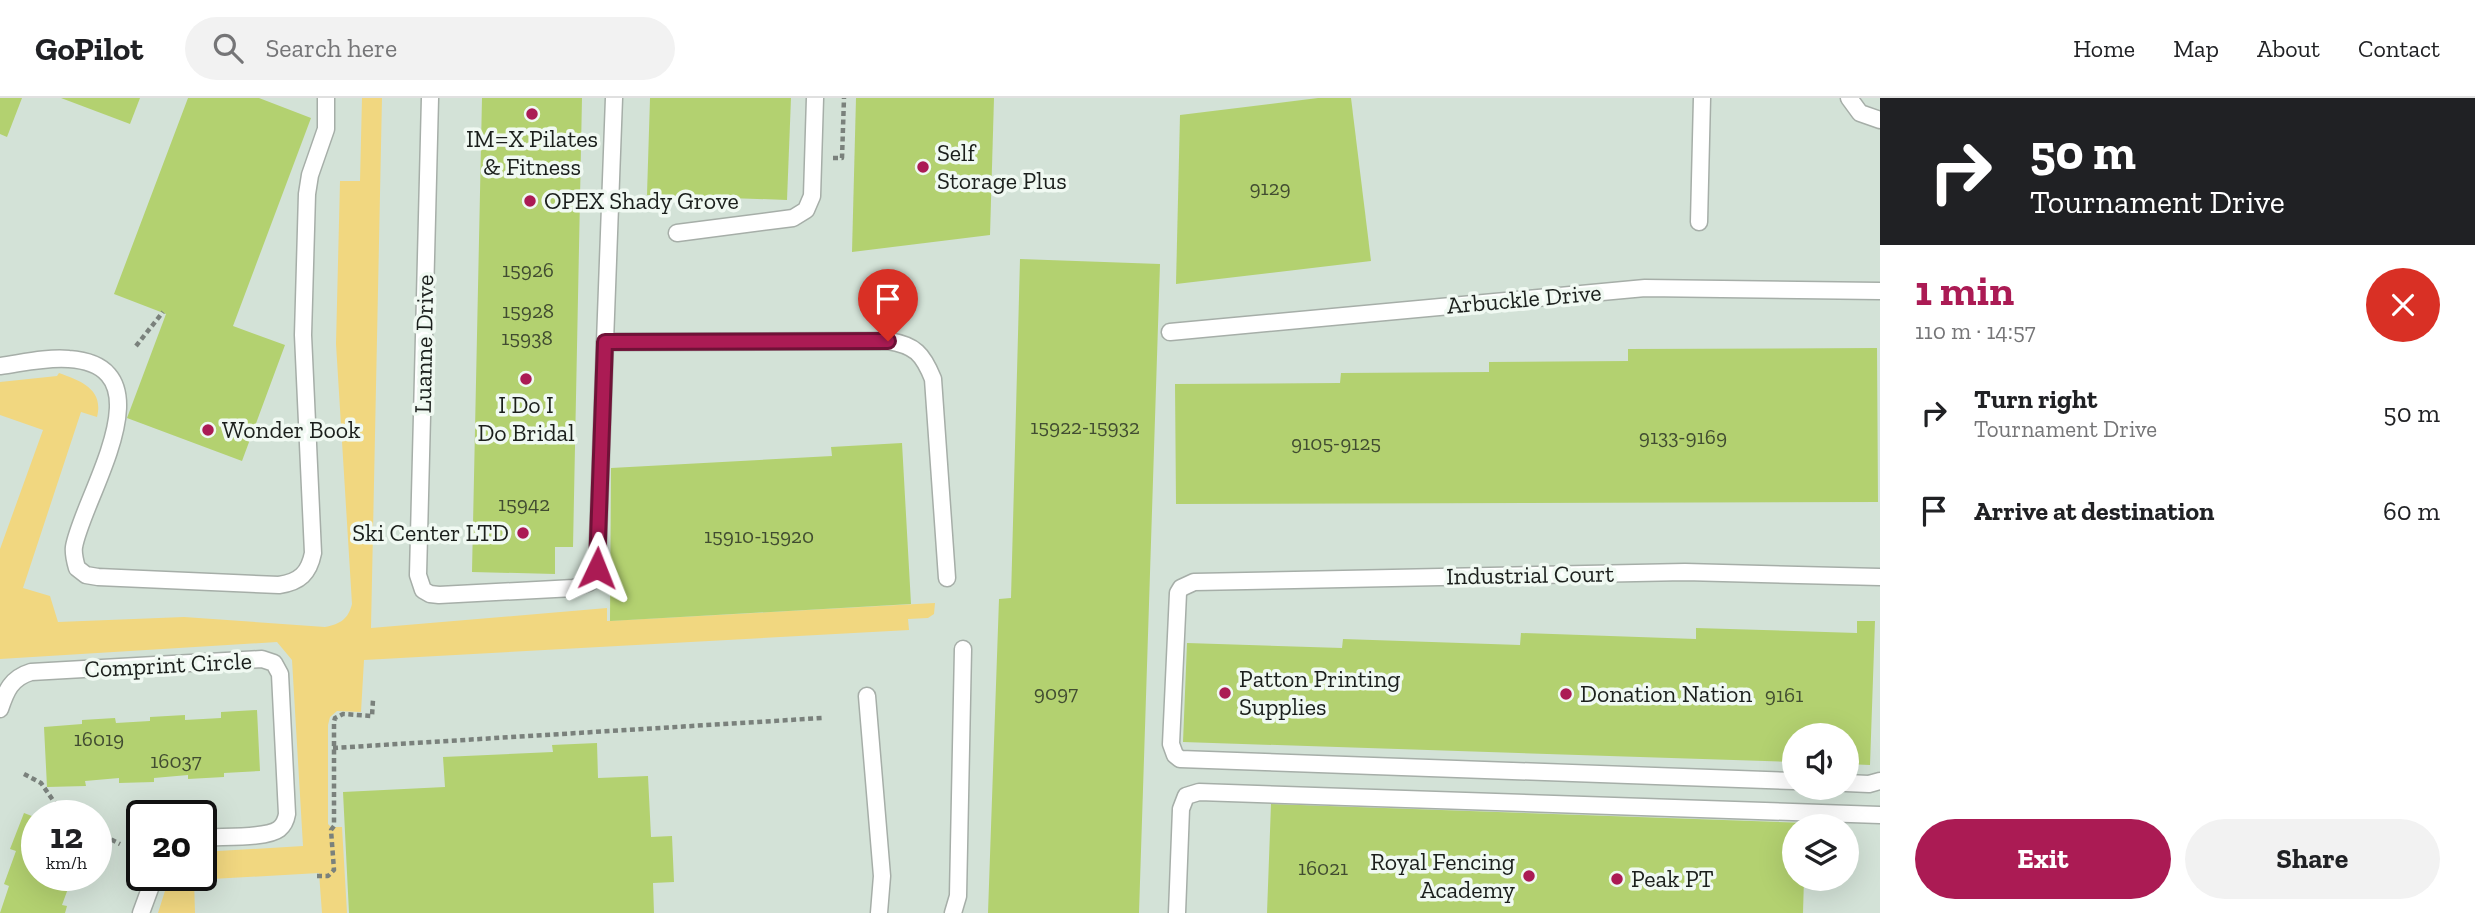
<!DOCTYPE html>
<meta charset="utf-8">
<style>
:root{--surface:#fff;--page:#f2f2f2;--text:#202124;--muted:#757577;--line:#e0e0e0;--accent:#ab1b54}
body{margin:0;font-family:"Zilla Slab",serif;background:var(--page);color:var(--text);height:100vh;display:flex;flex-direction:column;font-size:26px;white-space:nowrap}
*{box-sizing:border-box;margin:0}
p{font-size:23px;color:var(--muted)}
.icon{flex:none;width:38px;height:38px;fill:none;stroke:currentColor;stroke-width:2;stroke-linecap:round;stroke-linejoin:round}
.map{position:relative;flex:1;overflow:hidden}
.panel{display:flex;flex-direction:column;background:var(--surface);width:595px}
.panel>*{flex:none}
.guide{background:#202124;color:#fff;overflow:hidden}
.fabs{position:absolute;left:1782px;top:625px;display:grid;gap:14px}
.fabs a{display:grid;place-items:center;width:77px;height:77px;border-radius:50%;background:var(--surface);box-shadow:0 7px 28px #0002;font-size:35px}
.speed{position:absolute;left:21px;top:702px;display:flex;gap:14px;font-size:35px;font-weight:700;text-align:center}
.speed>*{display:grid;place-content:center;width:91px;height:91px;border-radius:50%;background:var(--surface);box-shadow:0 7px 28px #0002;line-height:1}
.speed small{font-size:18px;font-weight:400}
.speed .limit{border:4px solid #111;border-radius:10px;background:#fff;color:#111}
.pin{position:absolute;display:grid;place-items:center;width:60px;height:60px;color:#fff;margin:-72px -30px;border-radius:50% 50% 50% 0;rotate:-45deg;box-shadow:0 0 7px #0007}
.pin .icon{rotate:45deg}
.me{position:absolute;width:77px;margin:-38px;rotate:2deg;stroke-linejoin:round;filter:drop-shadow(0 0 5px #0008)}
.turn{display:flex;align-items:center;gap:24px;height:147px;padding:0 35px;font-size:32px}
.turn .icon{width:91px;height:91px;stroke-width:2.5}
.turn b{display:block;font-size:49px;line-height:60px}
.round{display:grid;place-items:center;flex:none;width:74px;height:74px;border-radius:37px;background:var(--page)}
.head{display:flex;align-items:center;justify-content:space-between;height:119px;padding:0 35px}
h1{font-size:42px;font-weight:700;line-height:52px;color:var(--accent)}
.primary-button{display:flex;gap:14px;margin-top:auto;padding:14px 35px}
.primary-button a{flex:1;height:80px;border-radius:42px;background:var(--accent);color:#fff;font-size:28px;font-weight:700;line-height:80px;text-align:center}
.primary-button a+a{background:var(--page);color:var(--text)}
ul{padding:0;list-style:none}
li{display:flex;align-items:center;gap:21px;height:98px;padding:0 35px}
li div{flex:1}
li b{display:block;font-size:26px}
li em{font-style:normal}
header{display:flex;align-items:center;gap:42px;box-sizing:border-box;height:98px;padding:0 35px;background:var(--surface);border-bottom:2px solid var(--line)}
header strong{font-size:33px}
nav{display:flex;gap:38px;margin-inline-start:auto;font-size:24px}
.search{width:490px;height:63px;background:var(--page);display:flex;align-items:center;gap:18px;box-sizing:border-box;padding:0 24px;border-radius:38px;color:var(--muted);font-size:26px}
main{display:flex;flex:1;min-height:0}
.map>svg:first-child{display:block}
.built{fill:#d3e2d7;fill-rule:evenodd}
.green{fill:#f1d780}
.building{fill:#b3d170}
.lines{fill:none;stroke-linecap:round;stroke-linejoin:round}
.lane-casing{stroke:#a6aea8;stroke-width:19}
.path{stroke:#7a817c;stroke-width:4.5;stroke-dasharray:5 3.5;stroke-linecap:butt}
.lane{stroke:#fff;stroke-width:16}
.route-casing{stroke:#6f1237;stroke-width:18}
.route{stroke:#ab1b54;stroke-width:12}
.poi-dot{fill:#ab1b54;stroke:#f0f9f2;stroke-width:2.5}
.labels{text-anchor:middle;stroke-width:7;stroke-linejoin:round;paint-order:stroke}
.number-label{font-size:21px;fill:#414c31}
.poi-label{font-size:24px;fill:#1b1f1c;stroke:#f0f9f2;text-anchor:start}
.street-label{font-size:24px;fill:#1b1f1c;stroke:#f0f9f2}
</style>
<header>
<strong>GoPilot</strong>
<div class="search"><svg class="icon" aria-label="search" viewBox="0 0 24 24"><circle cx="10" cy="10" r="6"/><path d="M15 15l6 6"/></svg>Search here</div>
<nav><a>Home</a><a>Map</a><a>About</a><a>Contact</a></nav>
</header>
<main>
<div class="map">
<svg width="1880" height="815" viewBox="0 0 1880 815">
<rect width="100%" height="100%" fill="#e3ece5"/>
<path class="built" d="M 0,0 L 1880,0 L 1880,815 L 0,815 ZM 1794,637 L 1846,637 L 1846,690 L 1794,690 ZM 37,718 L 96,718 L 96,777 L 37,777 ZM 142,718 L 201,718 L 201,777 L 142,777 ZM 1794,728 L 1846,728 L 1846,780 L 1794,780 Z"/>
<path class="green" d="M 362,0 L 382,0 L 371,530 L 607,510 L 607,523 L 935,505 L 934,516 L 928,520 L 908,521 L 909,532 L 364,562 L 361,614 L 337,613 L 330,619 L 328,627 L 328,726 L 331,729 L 342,729 L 347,815 L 322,815 L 319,775 L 194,782 L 195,815 L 158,815 L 170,777 L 201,777 L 201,754 L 303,748 L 292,562 L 277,544 L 0,561 L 0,451 L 43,332 L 0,317 L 0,284 L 57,278 L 59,275 C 81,283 104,291 97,319 L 81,314 L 23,490 L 50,498 L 58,524 L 184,519 L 325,529 C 341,526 348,521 352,506 L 336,246 L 340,83 L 360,83 Z"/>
<g class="building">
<path d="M 0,0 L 22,0 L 7,39 L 0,36 Z"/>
<path d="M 61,0 L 140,0 L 130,26 Z"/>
<path d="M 188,0 L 259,0 L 311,20 L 233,228 L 285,247 L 242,363 L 127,320 L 166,216 L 114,196 Z"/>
<path d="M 482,0 L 582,0 L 573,449 L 555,449 L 555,476 L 472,474 Z"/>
<path d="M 650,0 L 791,0 L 787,102 L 647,97 Z"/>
<path d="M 856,0 L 994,0 L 990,137 L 852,154 Z"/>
<path d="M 1318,0 L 1351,0 L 1371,163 L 1176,186 L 1180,17 Z"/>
<path d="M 1020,161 L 1160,166 L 1139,815 L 988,815 L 999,501 L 1011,500 Z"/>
<path d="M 1877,250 L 1878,404 L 1176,406 L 1175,286 L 1340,285 L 1341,275 L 1489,274 L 1489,264 L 1628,263 L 1628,251 Z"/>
<path d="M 902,345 L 911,506 L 610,523 L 611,370 L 832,358 L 831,349 Z"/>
<path d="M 1857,523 L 1875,523 L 1870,667 L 1846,666 L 1846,637 L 1794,637 L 1794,664 L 1183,644 L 1187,545 L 1342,550 L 1343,541 L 1520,547 L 1521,535 L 1696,541 L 1696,530 L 1857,535 Z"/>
<path d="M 257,612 L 260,673 L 224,675 L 224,679 L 188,681 L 188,677 L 154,680 L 154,684 L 119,685 L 119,680 L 85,683 L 86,688 L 47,689 L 44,629 L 82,626 L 82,622 L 115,620 L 116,625 L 150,623 L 150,619 L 185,617 L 185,622 L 221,620 L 221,614 Z"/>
<path d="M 597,645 L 598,680 L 648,678 L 651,739 L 672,738 L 674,784 L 653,785 L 654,815 L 349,815 L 343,694 L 445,689 L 443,659 L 553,654 L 552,647 Z"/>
<path d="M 1271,706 L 1806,725 L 1806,728 L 1794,728 L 1794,780 L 1804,780 L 1803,815 L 1267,815 Z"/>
<path d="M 24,715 L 37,720 L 37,777 L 73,777 L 62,807 L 67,808 L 65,815 L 0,815 L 9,788 L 4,786 L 16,753 L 10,751 Z"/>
</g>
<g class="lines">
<g class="lane-casing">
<g id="lane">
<path d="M 430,0 L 418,477 L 423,492 L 430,496 L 439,497 L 574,490 L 590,484 L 597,469 L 605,244"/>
<path d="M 614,0 L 605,244 L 888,243 C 915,247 923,256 933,281 L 947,480"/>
<path d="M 1849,0 L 1860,15 L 1880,22"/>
<path d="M 1699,124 L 1702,0"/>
<path d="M 677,135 L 793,120 L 806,112 L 812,98 L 815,0"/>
<path d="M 1170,234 L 1645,190 L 1880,193"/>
<path d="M 0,268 C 22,265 47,259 69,261 C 172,268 82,400 74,449 C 73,456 75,463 77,470 L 86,477 L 98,479 L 279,487 C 300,484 309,475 313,455 L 303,237 L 307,96 L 310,77 L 326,31 L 326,0"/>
<path d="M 867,598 L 882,778 L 879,815"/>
<path d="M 0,611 C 6,593 11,580 31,574 L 262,561 L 274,565 L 280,576 L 287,716 C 286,722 284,727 279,731 C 266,741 220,738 201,740"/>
<path d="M 1794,683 L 1180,661 L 1175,657 L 1171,646 L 1178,495 L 1181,490 L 1194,484 L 1685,474 L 1880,479"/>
<path d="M 1846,685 L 1869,686 L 1880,683"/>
<path d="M 141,815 L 155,777"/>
<path d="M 953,815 L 958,798 L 963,551"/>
<path d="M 1177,815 L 1181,711 L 1186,698 L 1199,694 L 1880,717"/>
</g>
</g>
<g class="path">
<path d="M 833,60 L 842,60 L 844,0"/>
<path d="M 136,248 L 163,214"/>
<path d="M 333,650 L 822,620"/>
<path d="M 24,676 L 41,685 L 64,718"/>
<path d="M 96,734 L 120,746"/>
<path d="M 317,778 L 328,778 L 334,772 L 331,732 L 334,728 L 334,624 L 335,620 L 343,616 L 372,618 L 373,602"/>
</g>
<use href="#lane" class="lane"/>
</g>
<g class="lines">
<g class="route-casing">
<path id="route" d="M 597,470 L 605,244 L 888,243"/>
</g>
<use href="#route" class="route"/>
</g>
<g class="poi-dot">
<circle cx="532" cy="16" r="7"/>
<circle cx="923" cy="69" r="7"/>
<circle cx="530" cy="103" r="7"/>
<circle cx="526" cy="281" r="7"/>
<circle cx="208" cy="332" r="7"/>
<circle cx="523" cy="435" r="7"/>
<circle cx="1225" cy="595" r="7"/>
<circle cx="1566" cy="596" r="7"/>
<circle cx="1529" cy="778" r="7"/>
<circle cx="1617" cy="781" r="7"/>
</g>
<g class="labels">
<g class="number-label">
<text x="1270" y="97">9129</text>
<text x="528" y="179">15926</text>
<text x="528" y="220">15928</text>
<text x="527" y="247">15938</text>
<text x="1085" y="336">15922-15932</text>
<text x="1683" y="346">9133-9169</text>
<text x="1336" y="352">9105-9125</text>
<text x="524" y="413">15942</text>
<text x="759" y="445">15910-15920</text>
<text x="1056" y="602">9097</text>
<text x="1784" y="604">9161</text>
<text x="99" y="648">16019</text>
<text x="176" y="670">16037</text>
<text x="1323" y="777">16021</text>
</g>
<g class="poi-label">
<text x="532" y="49" text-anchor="middle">IM=X Pilates<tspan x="532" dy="28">&amp; Fitness</tspan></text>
<text x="937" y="63">Self<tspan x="937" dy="28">Storage Plus</tspan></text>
<text x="544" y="111">OPEX Shady Grove</text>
<text x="526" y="315" text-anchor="middle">I Do I<tspan x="526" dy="28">Do Bridal</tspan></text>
<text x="222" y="340">Wonder Book</text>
<text x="509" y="443" text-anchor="end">Ski Center LTD</text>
<text x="1239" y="589">Patton Printing<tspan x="1239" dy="28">Supplies</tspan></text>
<text x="1580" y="604">Donation Nation</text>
<text x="1515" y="772" text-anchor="end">Royal Fencing<tspan x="1515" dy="28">Academy</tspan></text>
<text x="1631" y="789">Peak PT</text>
</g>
<g class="street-label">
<text transform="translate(1524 201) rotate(-5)" y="8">Arbuckle Drive</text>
<text transform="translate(424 246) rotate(-89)" y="8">Luanne Drive</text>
<text transform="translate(1530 477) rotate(-1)" y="8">Industrial Court</text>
<text transform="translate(168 567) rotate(-3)" y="8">Comprint Circle</text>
</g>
</g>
</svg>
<div class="fabs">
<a><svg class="icon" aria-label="sound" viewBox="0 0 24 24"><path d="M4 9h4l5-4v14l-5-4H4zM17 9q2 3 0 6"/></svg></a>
<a><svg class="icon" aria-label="layers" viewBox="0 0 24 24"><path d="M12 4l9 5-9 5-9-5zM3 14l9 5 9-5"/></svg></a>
</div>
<div class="speed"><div>12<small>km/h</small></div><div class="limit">20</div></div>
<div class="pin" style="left:888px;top:243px;background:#d93025"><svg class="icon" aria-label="arrive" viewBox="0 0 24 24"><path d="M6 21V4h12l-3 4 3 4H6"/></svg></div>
<svg class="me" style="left:597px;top:470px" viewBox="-20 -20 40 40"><path d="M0-17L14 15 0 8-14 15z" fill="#ab1b54" stroke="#fff" stroke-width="4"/></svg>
</div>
<section class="panel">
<div class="guide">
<div class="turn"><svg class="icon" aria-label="right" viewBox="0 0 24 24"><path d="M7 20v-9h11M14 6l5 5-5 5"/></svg><div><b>50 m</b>Tournament Drive</div></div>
</div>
<div class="head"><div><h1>1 min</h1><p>110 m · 14:57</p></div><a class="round" style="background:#d93025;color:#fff"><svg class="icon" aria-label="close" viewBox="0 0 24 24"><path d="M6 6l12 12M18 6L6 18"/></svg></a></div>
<ul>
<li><svg class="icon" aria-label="right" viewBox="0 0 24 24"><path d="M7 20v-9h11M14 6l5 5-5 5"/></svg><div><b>Turn right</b><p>Tournament Drive</p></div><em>50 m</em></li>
<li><svg class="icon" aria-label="arrive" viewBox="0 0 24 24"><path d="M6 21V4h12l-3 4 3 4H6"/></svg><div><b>Arrive at destination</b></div><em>60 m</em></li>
</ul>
<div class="primary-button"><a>Exit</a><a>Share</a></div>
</section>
</main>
